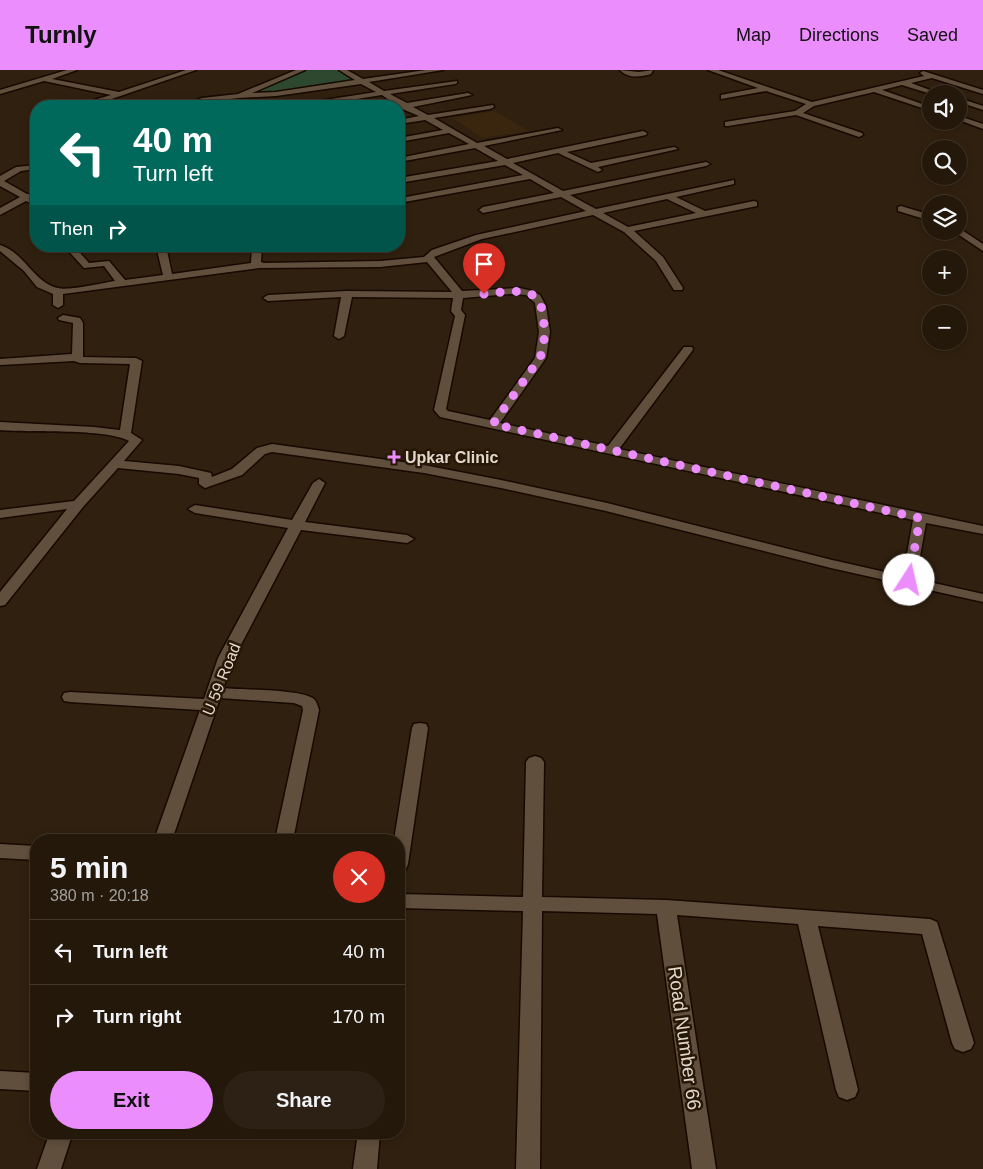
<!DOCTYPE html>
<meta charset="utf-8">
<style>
:root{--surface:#24180b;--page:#2c2114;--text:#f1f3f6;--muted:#a3a09d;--line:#41372c;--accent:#eb8dfc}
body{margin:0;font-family:Helvetica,sans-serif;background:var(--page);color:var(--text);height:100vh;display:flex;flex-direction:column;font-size:19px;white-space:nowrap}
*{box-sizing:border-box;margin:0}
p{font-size:16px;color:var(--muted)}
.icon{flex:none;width:28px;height:28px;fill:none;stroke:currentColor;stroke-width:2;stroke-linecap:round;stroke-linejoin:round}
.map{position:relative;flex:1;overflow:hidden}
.details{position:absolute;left:30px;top:764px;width:375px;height:305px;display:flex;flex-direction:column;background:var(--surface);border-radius:20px;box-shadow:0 2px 8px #0003,0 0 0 1px var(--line)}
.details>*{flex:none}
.banner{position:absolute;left:30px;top:30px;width:375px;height:152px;border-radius:20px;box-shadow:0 2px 8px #0003,0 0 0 1px var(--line);background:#00695c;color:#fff;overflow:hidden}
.tools{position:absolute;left:922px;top:15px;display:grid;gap:10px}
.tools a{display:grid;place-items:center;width:45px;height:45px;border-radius:50%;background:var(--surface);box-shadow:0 2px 8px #0003,0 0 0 1px var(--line);font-size:25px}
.pin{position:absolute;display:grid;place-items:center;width:42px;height:42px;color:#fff;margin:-51px -21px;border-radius:50% 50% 50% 0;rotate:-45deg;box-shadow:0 0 5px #0007}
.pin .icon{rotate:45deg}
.me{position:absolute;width:55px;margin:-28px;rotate:10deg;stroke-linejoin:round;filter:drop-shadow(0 0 4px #0008)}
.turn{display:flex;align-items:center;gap:18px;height:105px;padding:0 20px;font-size:22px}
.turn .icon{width:65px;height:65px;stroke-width:2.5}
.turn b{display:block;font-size:35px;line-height:42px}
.then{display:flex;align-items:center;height:48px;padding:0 20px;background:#0003;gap:10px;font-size:19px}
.round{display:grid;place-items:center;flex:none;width:52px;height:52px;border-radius:26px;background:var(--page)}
.headline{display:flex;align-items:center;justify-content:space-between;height:85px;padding:0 20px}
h1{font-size:30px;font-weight:700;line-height:38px}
.action{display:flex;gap:10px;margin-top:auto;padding:10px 20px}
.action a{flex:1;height:58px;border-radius:30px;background:var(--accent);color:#111;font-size:20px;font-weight:700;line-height:58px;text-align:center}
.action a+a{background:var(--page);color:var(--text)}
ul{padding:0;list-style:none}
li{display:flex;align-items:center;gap:15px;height:65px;padding:0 20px;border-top:1px solid var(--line)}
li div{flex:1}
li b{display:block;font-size:19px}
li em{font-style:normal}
header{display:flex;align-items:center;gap:30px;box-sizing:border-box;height:70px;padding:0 25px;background:var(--accent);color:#111}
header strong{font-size:24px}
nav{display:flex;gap:28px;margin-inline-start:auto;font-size:18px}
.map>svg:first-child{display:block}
.built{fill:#3a260f}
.green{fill:#2e4830}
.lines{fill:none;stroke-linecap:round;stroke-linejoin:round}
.minor-casing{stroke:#170900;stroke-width:3}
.minor{fill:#614f3d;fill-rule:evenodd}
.route{stroke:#eb8dfc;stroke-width:9;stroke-dasharray:0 16.2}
.poi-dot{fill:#eb8dfc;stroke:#261706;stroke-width:2}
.labels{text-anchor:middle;stroke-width:5;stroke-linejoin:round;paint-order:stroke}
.poi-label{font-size:16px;font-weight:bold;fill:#e2d7cd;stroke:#261706;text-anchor:start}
.street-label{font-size:16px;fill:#e2d7cd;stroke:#261706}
.near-street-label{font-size:19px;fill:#e2d7cd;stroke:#261706}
</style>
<header>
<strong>Turnly</strong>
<nav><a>Map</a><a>Directions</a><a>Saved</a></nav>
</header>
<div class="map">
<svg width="983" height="1099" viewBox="0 0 983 1099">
<rect width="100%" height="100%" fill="#30200f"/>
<path class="built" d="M 495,41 L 529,61 L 482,68 L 453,48 Z"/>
<path class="green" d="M 307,0 L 345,0 L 363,11 L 262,25 L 254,23 Z"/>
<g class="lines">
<g class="minor-casing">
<g id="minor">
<path d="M 67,0 L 77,0 L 52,9 L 119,22 L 186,0 L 196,0 L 97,34 L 93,32 L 94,30 L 111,25 L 44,11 L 0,24 L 0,20 Z"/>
<path d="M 296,0 L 305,0 L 252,23 L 276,22 L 355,10 L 339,0 L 347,0 L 363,9 L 426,0 L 443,0 L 369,12 L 384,21 L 457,11 L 457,13 L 455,14 L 390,24 L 407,33 L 468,23 L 472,25 L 413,37 L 428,45 L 493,35 L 494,37 L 490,39 L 434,48 L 477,73 L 558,58 L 562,60 L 484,76 L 507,89 L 643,61 L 647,63 L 646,65 L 567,82 L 591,93 L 674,77 L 678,79 L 598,97 L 602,100 L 598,102 L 558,83 L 513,93 L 563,121 L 706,92 L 710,94 L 706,96 L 570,125 L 596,139 L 734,110 L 734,114 L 676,127 L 705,141 L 754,131 L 757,132 L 757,136 L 634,161 L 663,187 L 683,218 L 682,220 L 674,220 L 656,191 L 624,162 L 593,145 L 482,169 L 434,187 L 462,221 L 520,218 L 532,221 L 540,225 L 546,236 L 550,262 L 546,288 L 500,353 L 608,376 L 684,277 L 692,277 L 693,279 L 692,281 L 619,379 L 983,456 L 983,464 L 926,453 L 916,509 L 983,524 L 983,532 L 831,498 L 606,441 L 501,418 L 424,403 L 272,382 L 265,384 L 242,405 L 205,418 L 199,414 L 199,408 L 179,404 L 118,398 L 83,437 L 5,535 L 0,536 L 0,522 L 67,439 L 0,448 L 0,440 L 74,431 L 129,371 C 106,358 30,363 0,360 L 0,352 L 94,357 L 120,360 L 130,294 L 80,293 L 74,291 L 0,295 L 0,289 L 72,284 L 73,253 L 59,250 L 58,248 L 63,245 L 80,248 L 83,253 L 83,287 L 136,288 L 142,291 L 131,363 L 142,370 L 124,391 L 179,396 L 211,403 L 212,407 L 232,399 L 257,378 L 272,374 L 424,395 L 501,410 L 607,433 L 832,490 L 903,506 L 913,450 L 440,347 L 434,340 L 455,246 L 451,241 L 453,228 L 352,227 L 344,266 L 339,269 L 334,266 L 341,227 L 268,231 L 263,228 L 268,225 L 347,221 L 452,222 L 427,192 L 380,197 L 259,198 L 63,224 L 63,235 L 58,238 L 53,235 L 53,224 L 37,217 L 24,201 L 0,181 L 0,175 C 24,182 34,213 58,218 C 69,221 102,213 115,211 L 104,196 L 84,198 L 64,176 L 74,176 L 89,193 L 109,191 L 125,210 L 163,205 L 156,176 L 166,176 L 172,204 L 251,193 L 252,176 L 262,176 L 261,192 L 264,193 L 380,191 L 424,187 L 432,180 L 476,165 L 586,141 L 561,127 L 483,143 L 479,140 L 483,137 L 554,123 L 530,109 L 399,133 L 399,129 L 401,128 L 523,105 L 505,95 L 399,113 L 399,108 L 498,91 L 475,78 L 399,92 L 399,88 L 469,74 L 449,63 L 399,72 L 399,68 L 443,60 L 425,50 L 399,54 L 399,50 L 419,46 L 400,38 L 382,25 L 312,36 L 295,36 L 299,34 L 376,22 L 361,14 L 276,26 L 239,28 L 203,32 L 192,36 L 182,36 L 202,28 L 238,24 ZM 667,129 L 696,143 L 628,157 L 603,143 ZM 510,224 L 526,225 L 535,233 L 539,262 L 535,288 L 490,350 L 448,341 L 446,339 L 465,245 L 461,240 L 463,228 Z"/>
<path d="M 620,0 L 639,2 L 653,0 L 651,4 C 641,7 628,9 620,0 Z"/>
<path d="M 708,0 L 718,0 L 812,32 L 924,6 L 920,3 L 923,1 L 983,20 L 983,24 L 932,8 L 911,13 L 941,24 L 931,24 L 902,15 L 882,20 L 931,37 L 931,41 L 874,22 L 814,36 L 803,43 L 862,63 L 863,65 L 859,67 L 796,45 L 728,56 L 725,56 L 725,52 L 795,41 L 806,34 L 766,21 L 721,29 L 721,25 L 758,18 Z"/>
<path d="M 959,28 L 983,36 L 983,40 L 959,32 Z"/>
<path d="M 959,46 L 983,54 L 983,59 L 959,50 Z"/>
<path d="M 36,95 L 36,99 L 21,101 L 4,111 L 27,124 L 36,124 L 35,128 L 36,136 L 26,131 L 0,145 L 0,138 L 20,127 L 0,116 L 0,106 L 16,97 Z"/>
<path d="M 901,136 L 931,145 L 931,151 L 898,141 L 898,137 Z"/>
<path d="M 959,158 L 983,174 L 983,181 L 956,163 L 955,161 L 959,161 Z"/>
<path d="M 319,409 L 325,413 L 305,452 L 407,465 L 414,469 L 407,473 L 301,460 L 234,588 L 223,618 C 243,620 301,619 314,629 C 317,632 318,637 319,640 L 293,770 L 275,770 L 303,640 L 302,636 L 294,633 L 220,628 L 172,770 L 154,770 L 200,640 L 70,632 L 64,631 L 62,627 L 64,623 L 70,622 L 204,629 L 218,588 L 288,458 L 195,443 L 188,439 L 195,435 L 292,450 L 313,413 Z"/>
<path d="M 420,653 L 426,654 L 428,658 L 408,794 L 406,799 L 399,801 L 399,770 L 394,770 L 412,658 L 414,654 Z"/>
<path d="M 535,686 L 541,688 L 544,692 L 542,827 L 666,830 L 930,849 L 937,852 L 974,973 L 971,979 L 963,982 L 955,979 L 952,973 L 922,864 L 818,856 L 858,1020 L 855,1027 L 847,1030 L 839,1027 L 836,1020 L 798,854 L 677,845 L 716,1099 L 692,1099 L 657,844 L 542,841 L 540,1099 L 516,1099 L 523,841 L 399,838 L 399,824 L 523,827 L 526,692 L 529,688 Z"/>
<path d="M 0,774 L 36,776 L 36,790 L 0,788 Z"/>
<path d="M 0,1001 L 36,1003 L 36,1021 L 0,1019 Z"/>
<path d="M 50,1062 L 73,1062 L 61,1099 L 37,1099 Z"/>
<path d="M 358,1062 L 380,1062 L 377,1099 L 353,1099 Z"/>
</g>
</g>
<use href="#minor" class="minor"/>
</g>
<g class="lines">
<path class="route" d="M 484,224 C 499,223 529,216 538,230 C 542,235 542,242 543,249 C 546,262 544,275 540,288 L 493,354 L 920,448 L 909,510"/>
</g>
<path class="poi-dot" d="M391.5 379.5h5v5h5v5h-5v5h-5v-5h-5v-5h5z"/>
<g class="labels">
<g class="poi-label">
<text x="405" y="393">Upkar Clinic</text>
</g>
<g class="street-label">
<text transform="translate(221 609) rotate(-68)" y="6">U 59 Road</text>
</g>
<g class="near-street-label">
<text transform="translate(685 968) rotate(82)" y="7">Road Number 66</text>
</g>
</g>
</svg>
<div class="tools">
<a><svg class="icon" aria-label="sound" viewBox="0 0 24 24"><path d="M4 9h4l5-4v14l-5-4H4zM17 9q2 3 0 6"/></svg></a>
<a><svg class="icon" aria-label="search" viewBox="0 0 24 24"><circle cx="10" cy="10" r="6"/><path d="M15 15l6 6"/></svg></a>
<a><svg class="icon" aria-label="layers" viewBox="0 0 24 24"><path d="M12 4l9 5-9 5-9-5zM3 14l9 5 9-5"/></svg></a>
<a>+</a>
<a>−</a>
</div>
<div class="pin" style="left:484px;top:224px;background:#d93025"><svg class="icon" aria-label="arrive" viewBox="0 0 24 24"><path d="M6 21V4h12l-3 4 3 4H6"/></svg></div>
<svg class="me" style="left:909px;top:510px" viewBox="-20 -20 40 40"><circle r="19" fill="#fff"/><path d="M0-13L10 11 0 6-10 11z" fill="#eb8dfc"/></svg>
<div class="banner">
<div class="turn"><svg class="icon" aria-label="left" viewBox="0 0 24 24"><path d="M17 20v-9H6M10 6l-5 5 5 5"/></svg><div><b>40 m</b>Turn left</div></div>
<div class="then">Then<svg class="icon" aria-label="right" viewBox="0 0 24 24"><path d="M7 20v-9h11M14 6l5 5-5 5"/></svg></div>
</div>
<section class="details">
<div class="headline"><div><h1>5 min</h1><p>380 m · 20:18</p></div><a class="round" style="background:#d93025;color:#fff"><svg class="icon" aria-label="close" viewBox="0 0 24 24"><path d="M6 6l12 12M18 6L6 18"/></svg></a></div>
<ul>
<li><svg class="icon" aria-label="left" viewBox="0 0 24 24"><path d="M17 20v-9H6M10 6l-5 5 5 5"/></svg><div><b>Turn left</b></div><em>40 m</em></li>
<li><svg class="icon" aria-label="right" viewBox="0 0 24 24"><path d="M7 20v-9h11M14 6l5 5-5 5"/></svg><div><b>Turn right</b></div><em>170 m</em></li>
</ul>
<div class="action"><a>Exit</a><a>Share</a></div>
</section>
</div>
